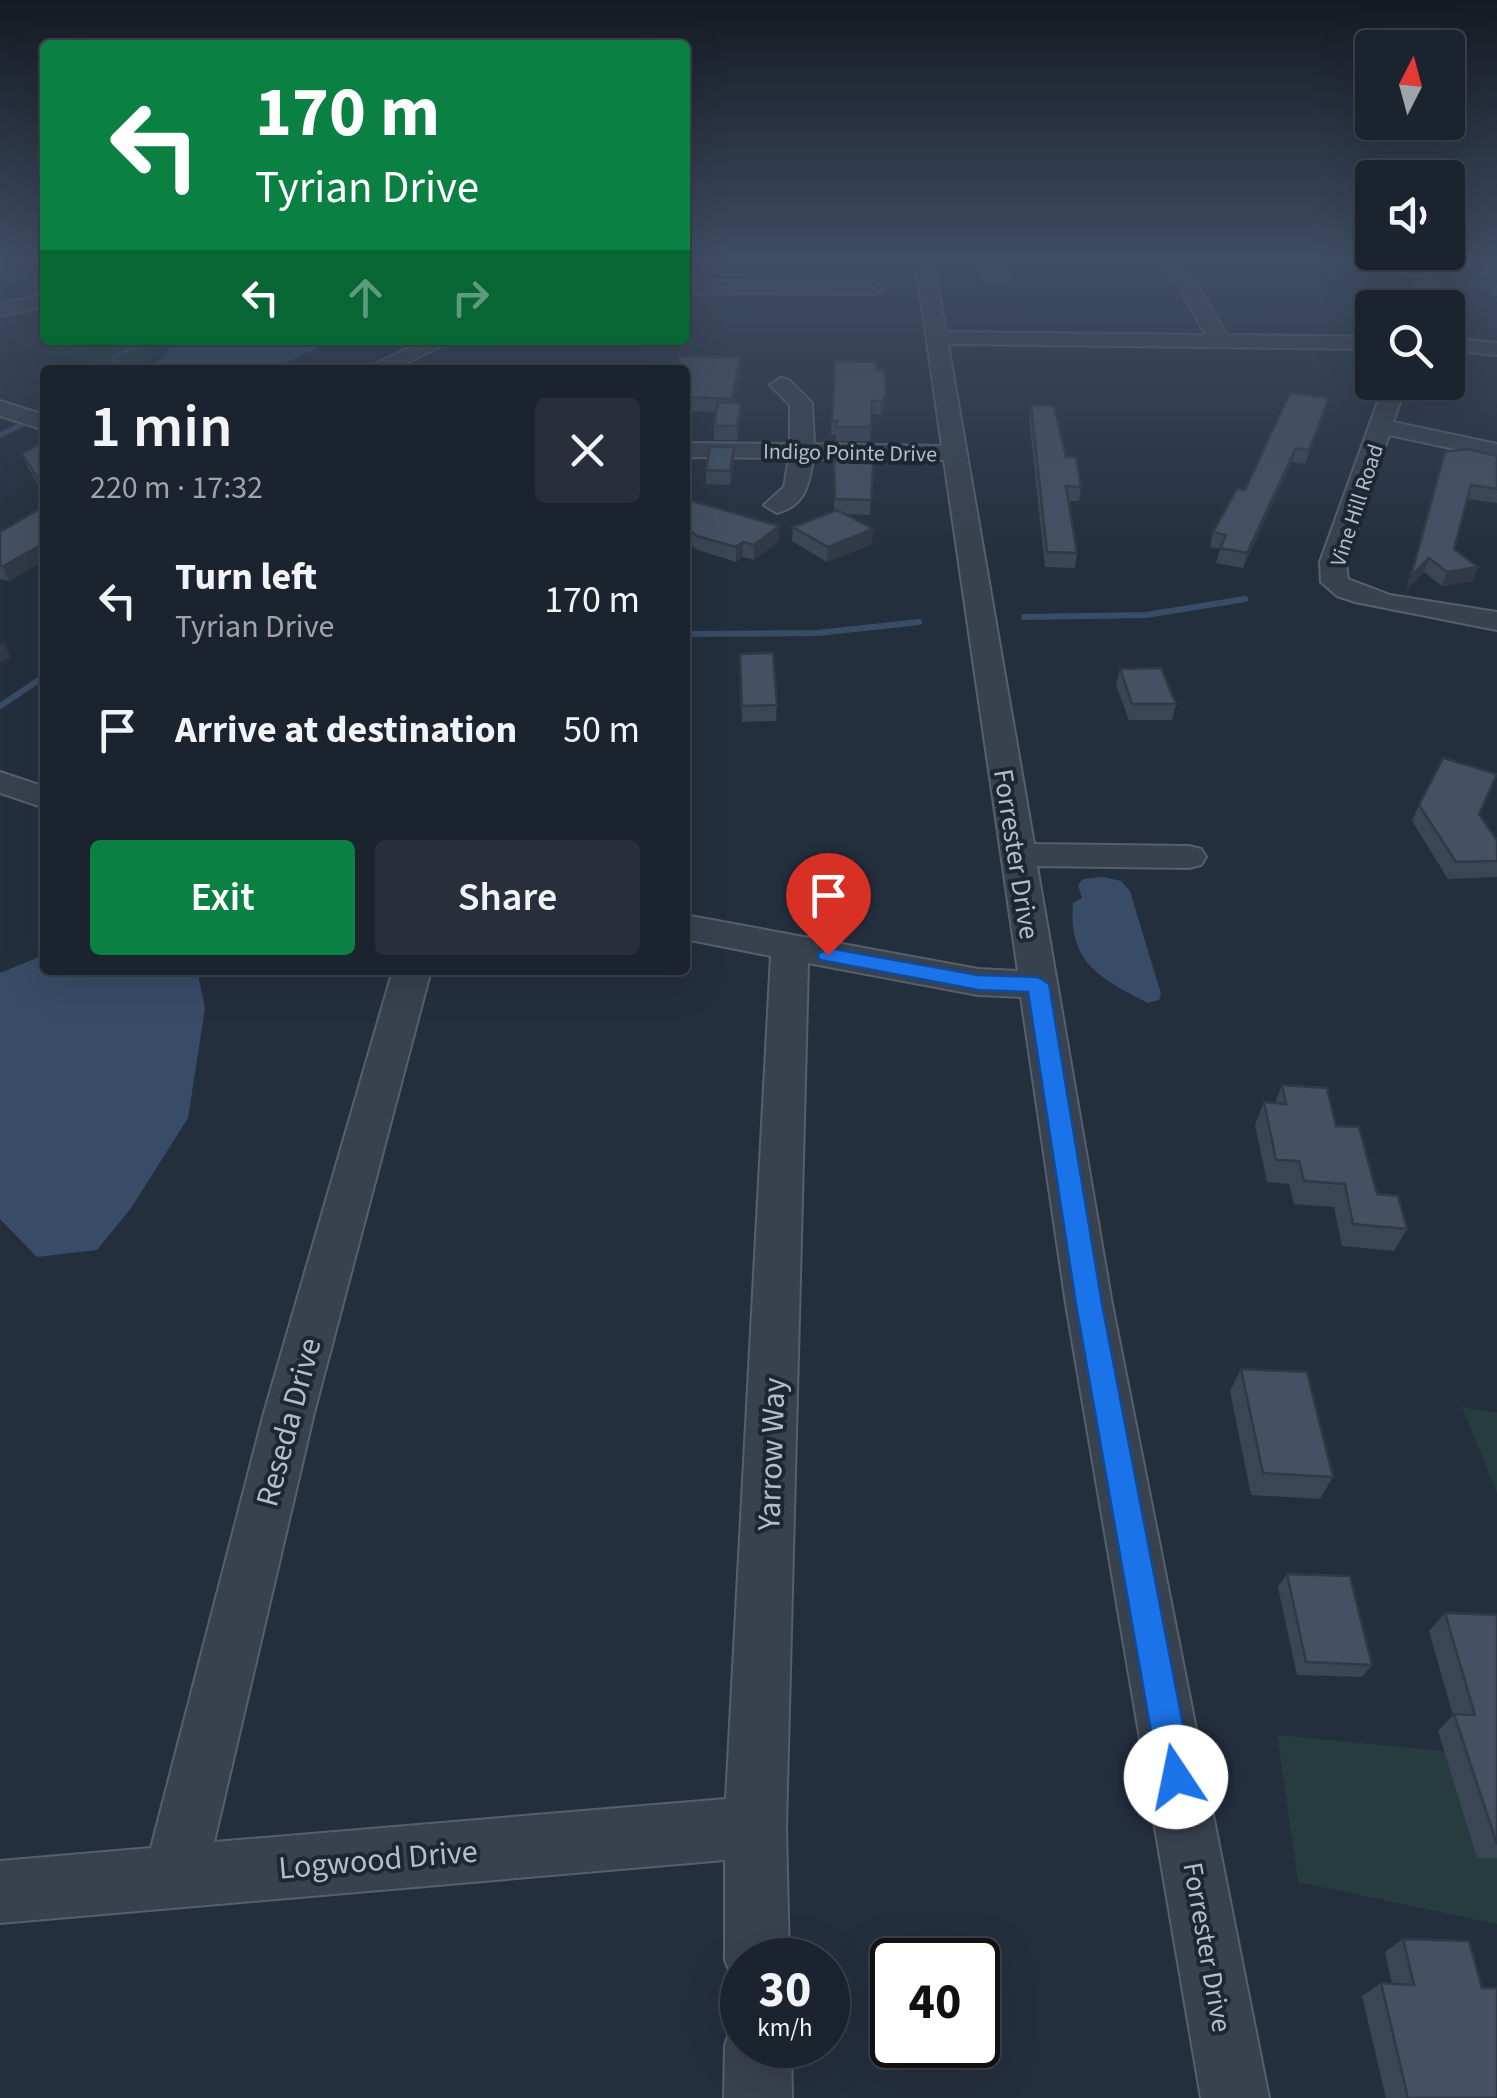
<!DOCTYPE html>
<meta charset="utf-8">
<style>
:root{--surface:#1b232e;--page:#282f3a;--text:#f1f3f6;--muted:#a0a4aa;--line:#39404a;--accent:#0b8043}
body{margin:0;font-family:"Source Sans 3",sans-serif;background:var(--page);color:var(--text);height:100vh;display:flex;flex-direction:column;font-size:38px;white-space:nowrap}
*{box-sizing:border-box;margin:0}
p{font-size:32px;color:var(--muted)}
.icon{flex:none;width:55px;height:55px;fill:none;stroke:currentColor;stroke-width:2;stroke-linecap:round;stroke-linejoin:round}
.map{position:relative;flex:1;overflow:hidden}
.panel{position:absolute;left:40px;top:365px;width:650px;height:610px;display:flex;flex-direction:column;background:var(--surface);border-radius:10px;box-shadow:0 10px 40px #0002,0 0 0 2px var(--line)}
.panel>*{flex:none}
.top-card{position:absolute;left:40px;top:40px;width:650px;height:305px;border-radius:10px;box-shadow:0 10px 40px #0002,0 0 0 2px var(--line);background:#0b8043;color:#fff;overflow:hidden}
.needle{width:65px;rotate:6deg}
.tools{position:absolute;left:1355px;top:30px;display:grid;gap:20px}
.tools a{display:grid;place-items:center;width:110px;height:110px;border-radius:10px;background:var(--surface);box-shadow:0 10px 40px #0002,0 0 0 2px var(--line);font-size:50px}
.speed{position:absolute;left:720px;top:1938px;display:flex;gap:20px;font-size:50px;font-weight:700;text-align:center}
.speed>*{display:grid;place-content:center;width:130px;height:130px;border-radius:50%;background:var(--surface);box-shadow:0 10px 40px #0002,0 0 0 2px var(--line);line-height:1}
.speed small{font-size:25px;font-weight:400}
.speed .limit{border:5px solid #111;border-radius:15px;background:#fff;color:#111}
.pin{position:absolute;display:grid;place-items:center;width:85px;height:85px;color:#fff;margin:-102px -42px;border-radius:50% 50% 50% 0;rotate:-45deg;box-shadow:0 0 10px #0007}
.pin .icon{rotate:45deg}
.me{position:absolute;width:110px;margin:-55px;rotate:349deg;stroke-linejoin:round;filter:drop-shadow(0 0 8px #0008)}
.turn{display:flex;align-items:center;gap:35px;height:210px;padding:0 50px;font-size:45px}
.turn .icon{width:130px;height:130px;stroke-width:2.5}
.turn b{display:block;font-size:70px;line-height:85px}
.lanes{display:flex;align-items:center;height:95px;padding:0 50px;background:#0003;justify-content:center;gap:50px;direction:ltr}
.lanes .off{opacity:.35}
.round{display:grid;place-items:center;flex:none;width:105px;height:105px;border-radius:10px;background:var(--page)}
.summary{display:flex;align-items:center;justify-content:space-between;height:170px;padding:0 50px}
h1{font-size:60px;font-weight:600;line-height:75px}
.button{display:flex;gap:20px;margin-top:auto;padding:20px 50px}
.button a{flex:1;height:115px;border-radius:10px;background:var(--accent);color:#fff;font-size:40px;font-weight:600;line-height:115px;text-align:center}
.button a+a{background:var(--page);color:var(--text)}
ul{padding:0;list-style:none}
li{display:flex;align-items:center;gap:30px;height:130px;padding:0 50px}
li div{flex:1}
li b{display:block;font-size:38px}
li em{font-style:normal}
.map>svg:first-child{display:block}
.green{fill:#263c3f}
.water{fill:#394c67}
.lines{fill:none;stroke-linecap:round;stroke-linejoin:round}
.stream-far1{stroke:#394c67;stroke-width:5}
.stream{stroke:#394c67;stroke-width:6}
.minor-casing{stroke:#565f6c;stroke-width:4}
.minor{fill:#38414e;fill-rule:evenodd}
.wall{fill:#3b4654}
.shaded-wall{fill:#303945}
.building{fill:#455162;stroke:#303945;stroke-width:2.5}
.route{fill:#1a73e8;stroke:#114b97;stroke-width:2.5}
.labels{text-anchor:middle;stroke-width:8;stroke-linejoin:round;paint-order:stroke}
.far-street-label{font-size:22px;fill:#b4bcc9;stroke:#1d2633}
.street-label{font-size:28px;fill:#b4bcc9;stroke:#1d2633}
.near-street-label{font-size:32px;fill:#b4bcc9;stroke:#1d2633}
</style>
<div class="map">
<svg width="1497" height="2098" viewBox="0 0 1497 2098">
<rect width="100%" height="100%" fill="#242f3e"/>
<g class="green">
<path d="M 8,258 L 45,258 L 45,284 L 0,281 L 0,261 Z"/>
<path d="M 82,340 L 167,340 L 140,370 L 94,370 L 100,365 L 44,352 Z"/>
<path d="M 1462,1407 L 1497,1413 L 1497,1493 Z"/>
<path d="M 1277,1735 L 1497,1756 L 1497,1924 L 1298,1882 Z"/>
</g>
<g class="water">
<path d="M 176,340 L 336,340 L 269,370 L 151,370 Z"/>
<path d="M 1103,877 L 1121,881 L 1130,891 L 1161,994 L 1159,1000 L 1148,1003 C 1100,978 1068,963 1073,903 L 1082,898 L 1078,885 L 1083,879 Z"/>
<path d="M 39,957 L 45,957 L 45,970 L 197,970 L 205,1008 L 188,1118 L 131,1208 L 97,1250 L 37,1257 L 0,1219 L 0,973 Z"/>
</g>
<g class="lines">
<g class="stream-far1">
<path d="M 121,370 L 113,357 L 147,340"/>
<path d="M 0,435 L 21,425"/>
</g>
<g class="stream">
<path d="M 1024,617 L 1146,615 L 1245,599"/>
<path d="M 685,634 L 818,633 L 919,622"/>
<path d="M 0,706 L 45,676"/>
</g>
<g class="minor-casing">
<g id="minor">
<path d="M 915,258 L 933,258 L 946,332 L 1206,335 L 1163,258 L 1181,258 L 1227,335 L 1372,337 L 1372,349 L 948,344 L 1034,844 L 1189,846 L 1201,849 L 1206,857 L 1201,865 L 1189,868 L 1037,866 L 1112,1304 L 1269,2098 L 1201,2098 L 1066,1304 L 1021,997 L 978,995 L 808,963 L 786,1827 L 789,1960 L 742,1960 L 742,1986 L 734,1983 L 725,1960 L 725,1860 L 0,1923 L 0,1861 L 151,1848 L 264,1413 L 393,970 L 431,970 L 314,1413 L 214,1842 L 726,1799 L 771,956 L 685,939 L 685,915 L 978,969 L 1018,971 L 944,460 L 813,459 C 809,484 806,505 777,513 L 764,505 L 784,487 L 789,458 L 685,457 L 685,443 L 790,444 L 790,405 L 770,385 L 781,378 L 789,380 L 812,403 L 814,444 L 942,446 Z"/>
<path d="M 1395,258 L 1414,258 L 1452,304 L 1452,312 L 1448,313 L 1448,308 L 1434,308 Z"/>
<path d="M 1434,258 L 1497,258 L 1497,267 L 1443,264 Z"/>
<path d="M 685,281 L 874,282 L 884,288 L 874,294 L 685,293 Z"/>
<path d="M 45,294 L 45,306 L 0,316 L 0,304 Z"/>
<path d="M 1448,338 L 1497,343 L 1497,355 L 1448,350 Z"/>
<path d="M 425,340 L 453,340 L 392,370 L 363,370 Z"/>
<path d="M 1385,382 L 1407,382 L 1393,422 L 1497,444 L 1497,458 L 1389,435 L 1346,562 L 1348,579 L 1390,595 L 1497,612 L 1497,630 L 1355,602 L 1337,596 L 1321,582 L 1320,562 Z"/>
<path d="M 0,401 L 45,415 L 45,430 L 0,416 Z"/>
<path d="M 0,772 L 45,787 L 45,808 L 0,793 Z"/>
<path d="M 742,2018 L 742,2045 L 791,2045 L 792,2098 L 724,2098 L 725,2045 L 734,2021 Z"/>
</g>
</g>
<use href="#minor" class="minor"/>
</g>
<g class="wall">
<path d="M 974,258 L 1010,258 L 1013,272 L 1011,284 L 983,283 Z"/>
<path d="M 1497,265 L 1497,296 L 1467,285 L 1471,273 Z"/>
<path d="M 835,361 L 876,370 L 885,410 L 881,415 L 872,414 L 870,441 L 836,441 L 836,435 L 831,435 Z"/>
<path d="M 685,370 L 740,371 L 734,402 L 741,416 L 737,440 L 714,440 L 714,426 L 716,412 L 685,411 Z"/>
<path d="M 1031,405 L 1066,457 L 1081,487 L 1079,501 L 1068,501 L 1077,553 L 1075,568 L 1045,567 L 1029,419 Z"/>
<path d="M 1325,412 L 1305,464 L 1292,462 L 1243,568 L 1216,563 L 1220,549 L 1210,547 L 1213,532 L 1245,490 Z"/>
<path d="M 45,441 L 45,496 L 28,468 L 22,454 Z"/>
<path d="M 834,449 L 874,453 L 870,515 L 844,514 L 872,544 L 827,562 L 792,541 L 793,527 L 834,511 Z"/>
<path d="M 1445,452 L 1497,456 L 1497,503 L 1467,499 L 1454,549 L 1478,567 L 1473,581 L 1442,586 L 1424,572 L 1406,590 Z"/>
<path d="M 734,461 L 730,485 L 706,484 L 706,470 Z"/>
<path d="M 685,499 L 779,541 L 754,560 L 743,557 L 736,562 L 698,550 L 685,540 Z"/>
<path d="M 41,508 L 9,581 L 0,579 L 0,532 Z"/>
<path d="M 740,669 L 777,705 L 776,721 L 742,722 Z"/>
<path d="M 1120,669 L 1176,704 L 1172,720 L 1129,720 L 1116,685 Z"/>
<path d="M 1419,805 L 1479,814 L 1497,840 L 1497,877 L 1448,879 L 1412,821 Z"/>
<path d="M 1282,1085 L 1336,1126 L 1377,1194 L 1407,1229 L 1394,1251 L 1342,1246 L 1334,1207 L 1294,1204 L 1289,1184 L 1267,1182 L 1255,1125 L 1264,1102 L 1275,1103 Z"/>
<path d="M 1241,1369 L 1333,1477 L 1320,1499 L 1251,1495 L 1230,1391 Z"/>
<path d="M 1287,1574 L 1372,1665 L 1362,1677 L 1297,1675 L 1278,1587 Z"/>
<path d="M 1445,1613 L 1497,1615 L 1497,1858 L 1477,1858 L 1438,1731 L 1453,1715 L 1429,1631 Z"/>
<path d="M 1403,1939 L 1482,1988 L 1497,2098 L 1386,2098 L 1362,1996 L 1381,1983 L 1392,1984 L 1385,1952 Z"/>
</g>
<g class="shaded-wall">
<path d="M 740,358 L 740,371 L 733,412 L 732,399 Z"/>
<path d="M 886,396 L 885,410 L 881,415 L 882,401 Z"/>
<path d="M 1329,398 L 1325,412 L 1305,464 L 1309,450 Z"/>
<path d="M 741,403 L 741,416 L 737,440 L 737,426 Z"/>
<path d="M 734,447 L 734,461 L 730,485 L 730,471 Z"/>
<path d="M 1296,448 L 1292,462 L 1243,568 L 1247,553 Z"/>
<path d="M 779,526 L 779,541 L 754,560 L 754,545 Z"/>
<path d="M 873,529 L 872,544 L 827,562 L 828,547 Z"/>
<path d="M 743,542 L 743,557 L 736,562 L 736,547 Z"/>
<path d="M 45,543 L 45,561 L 9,581 L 3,566 Z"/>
<path d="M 1429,558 L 1424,572 L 1406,590 L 1411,576 Z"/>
<path d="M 1478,567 L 1473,581 L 1442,586 L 1447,572 Z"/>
<path d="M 4,642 L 11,658 L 0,662 L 0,644 Z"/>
</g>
<g class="building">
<path d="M 980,258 L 1010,258 L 1013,272 L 984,271 Z"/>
<path d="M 1497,265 L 1497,282 L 1471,273 Z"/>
<path d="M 680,356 L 740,358 L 732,399 L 685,397 L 685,370 L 671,370 L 673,362 L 678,363 Z"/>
<path d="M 835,361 L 876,362 L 876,370 L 885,370 L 886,396 L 882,401 L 872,401 L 871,427 L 836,427 L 837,421 L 832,421 Z"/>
<path d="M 1290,393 L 1329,398 L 1309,450 L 1296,448 L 1247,553 L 1220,548 L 1226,535 L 1213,532 L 1237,489 L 1245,490 Z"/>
<path d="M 718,402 L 741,403 L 737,426 L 714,426 Z"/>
<path d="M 1031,405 L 1054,406 L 1066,457 L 1076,457 L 1081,487 L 1066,486 L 1077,553 L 1047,552 Z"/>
<path d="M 45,441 L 45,489 L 22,454 Z"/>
<path d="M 710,447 L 734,447 L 730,471 L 706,470 Z"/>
<path d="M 834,449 L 869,449 L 869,453 L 874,453 L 871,500 L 835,499 Z"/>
<path d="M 1467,449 L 1497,456 L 1497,489 L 1471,485 L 1454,549 L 1478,567 L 1447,572 L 1429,558 L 1411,576 L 1445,452 Z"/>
<path d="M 685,499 L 779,526 L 754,545 L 743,542 L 736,547 L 697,536 L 685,526 Z"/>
<path d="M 45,503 L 45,543 L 3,566 L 0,566 L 0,532 L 41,508 Z"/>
<path d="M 837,510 L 873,529 L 828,547 L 793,527 Z"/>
<path d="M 773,653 L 777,705 L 742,706 L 740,654 Z"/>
<path d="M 1161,668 L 1176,704 L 1132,704 L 1120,669 Z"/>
<path d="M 1443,758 L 1497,774 L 1479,814 L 1497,840 L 1497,861 L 1456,862 L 1419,805 Z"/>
<path d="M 1282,1085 L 1327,1088 L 1336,1126 L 1359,1127 L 1377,1194 L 1398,1196 L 1407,1229 L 1353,1224 L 1345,1184 L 1304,1181 L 1299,1161 L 1276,1160 L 1264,1102 L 1286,1104 Z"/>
<path d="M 1241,1369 L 1307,1372 L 1333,1477 L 1263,1473 Z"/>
<path d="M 1287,1574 L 1350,1576 L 1372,1665 L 1306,1662 Z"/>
<path d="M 1445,1613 L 1497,1615 L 1497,1844 L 1454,1714 L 1475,1715 Z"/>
<path d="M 1403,1939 L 1469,1941 L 1482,1988 L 1497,1988 L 1497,2098 L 1408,2098 L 1381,1983 L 1414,1985 Z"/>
</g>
<linearGradient id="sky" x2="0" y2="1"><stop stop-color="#141a22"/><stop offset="0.47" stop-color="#3f4d63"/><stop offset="1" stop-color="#3f4d63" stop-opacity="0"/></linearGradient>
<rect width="1497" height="552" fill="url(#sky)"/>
<path class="route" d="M 828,948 L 978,975 L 1038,977 L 1049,984 L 1102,1304 L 1193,1777 L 1188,1789 L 1176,1794 L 1164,1789 L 1159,1777 L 1076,1304 L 1028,992 L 978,990 L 820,960 L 817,955 Z"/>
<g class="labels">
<g class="far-street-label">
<text transform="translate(850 452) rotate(1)" y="8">Indigo Pointe Drive</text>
<text transform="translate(1356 505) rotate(-72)" y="8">Vine Hill Road</text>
</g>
<g class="street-label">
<text transform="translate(1017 854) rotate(81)" y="10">Forrester Drive</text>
<text transform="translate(1208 1947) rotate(80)" y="10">Forrester Drive</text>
</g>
<g class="near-street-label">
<text transform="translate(288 1422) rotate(-75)" y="11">Reseda Drive</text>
<text transform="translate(771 1454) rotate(-88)" y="11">Yarrow Way</text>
<text transform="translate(378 1859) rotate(-5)" y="11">Logwood Drive</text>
</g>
</g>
</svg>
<div class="tools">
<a><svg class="needle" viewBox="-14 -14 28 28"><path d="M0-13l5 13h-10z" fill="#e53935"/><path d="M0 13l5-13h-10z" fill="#a0a4aa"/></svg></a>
<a><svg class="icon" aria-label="sound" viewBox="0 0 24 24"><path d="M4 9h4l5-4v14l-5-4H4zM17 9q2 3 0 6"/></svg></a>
<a><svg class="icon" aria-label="search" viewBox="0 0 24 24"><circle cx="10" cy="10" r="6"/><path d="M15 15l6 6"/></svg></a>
</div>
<div class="speed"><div>30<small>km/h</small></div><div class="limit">40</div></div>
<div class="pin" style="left:828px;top:955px;background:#d93025"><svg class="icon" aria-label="arrive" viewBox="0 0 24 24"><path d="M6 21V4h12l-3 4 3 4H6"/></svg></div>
<svg class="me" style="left:1176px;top:1777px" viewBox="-20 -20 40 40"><circle r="19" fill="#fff"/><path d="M0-13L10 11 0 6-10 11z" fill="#1a73e8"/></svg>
<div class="top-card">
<div class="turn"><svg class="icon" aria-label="left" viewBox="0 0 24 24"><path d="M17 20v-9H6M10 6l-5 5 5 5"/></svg><div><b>170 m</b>Tyrian Drive</div></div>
<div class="lanes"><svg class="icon" aria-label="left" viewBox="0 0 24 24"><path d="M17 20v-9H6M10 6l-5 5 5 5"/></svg><svg class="icon off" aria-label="ahead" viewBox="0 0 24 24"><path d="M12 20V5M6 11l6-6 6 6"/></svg><svg class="icon off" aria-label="right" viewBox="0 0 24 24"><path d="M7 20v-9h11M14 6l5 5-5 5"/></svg></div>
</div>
<section class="panel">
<div class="summary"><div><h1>1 min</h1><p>220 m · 17:32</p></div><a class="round"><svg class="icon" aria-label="close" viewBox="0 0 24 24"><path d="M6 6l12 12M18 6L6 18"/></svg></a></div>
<ul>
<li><svg class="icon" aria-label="left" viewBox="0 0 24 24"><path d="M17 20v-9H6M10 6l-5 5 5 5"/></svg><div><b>Turn left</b><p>Tyrian Drive</p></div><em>170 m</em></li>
<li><svg class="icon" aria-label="arrive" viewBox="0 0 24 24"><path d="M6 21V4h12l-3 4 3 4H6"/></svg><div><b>Arrive at destination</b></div><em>50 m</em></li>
</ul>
<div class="button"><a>Exit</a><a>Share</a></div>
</section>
</div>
